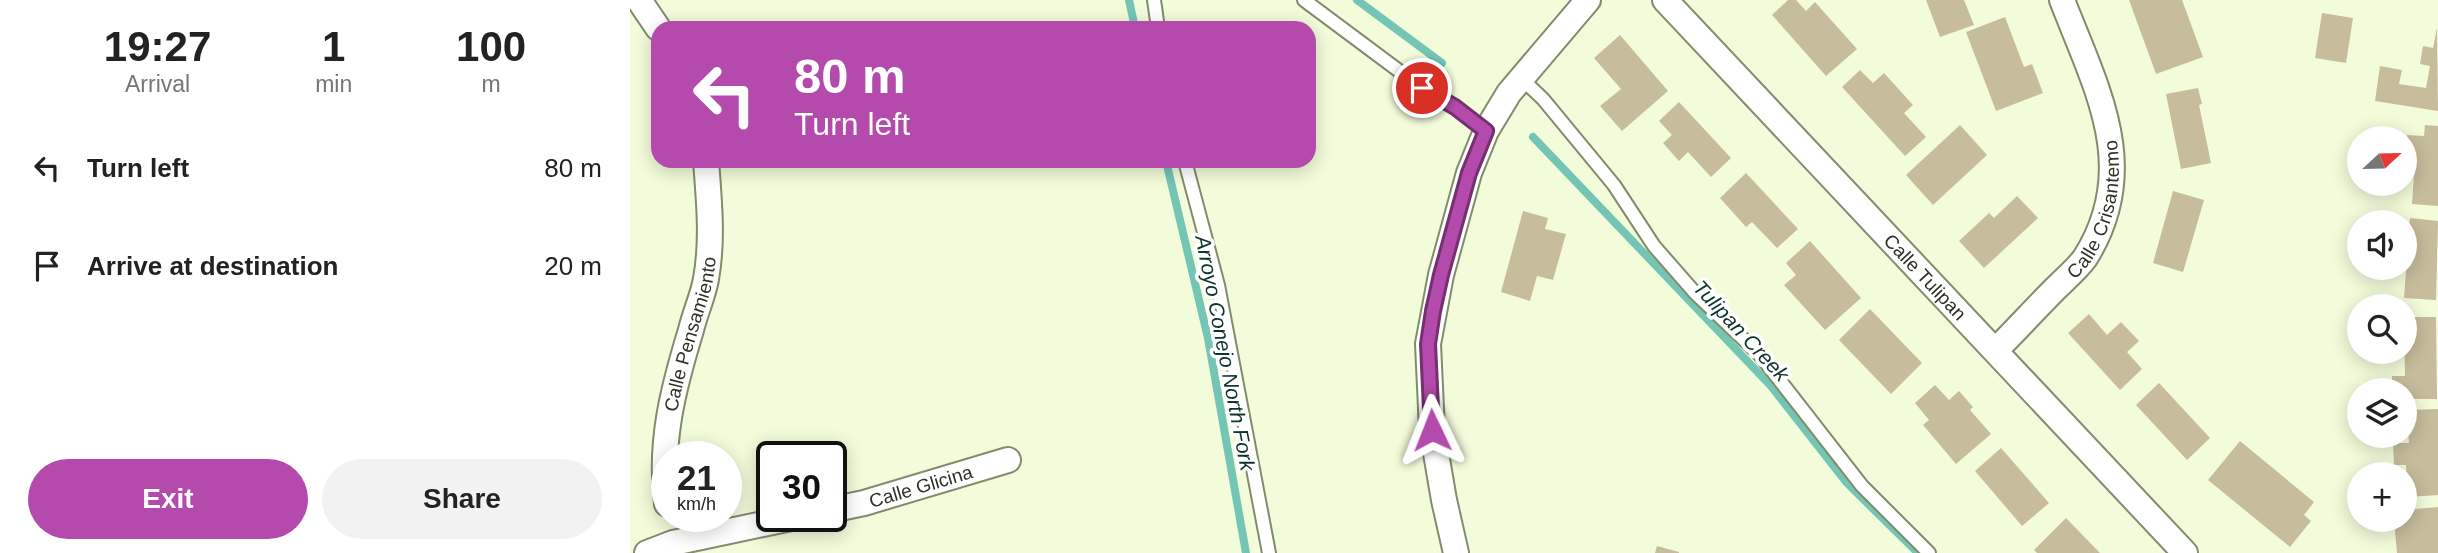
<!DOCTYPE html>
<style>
:root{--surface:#fff;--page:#f2f2f2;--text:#222;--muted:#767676;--accent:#b44aab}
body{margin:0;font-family:Helvetica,sans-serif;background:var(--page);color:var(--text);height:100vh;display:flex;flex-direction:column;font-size:26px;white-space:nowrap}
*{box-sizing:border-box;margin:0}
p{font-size:23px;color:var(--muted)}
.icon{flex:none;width:38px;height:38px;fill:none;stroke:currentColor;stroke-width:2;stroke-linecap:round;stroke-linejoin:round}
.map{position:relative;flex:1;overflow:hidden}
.drawer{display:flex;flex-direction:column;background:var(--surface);width:630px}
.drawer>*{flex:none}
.banner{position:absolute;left:21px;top:21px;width:665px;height:147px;border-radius:21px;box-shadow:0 4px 18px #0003;background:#b44aab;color:#fff;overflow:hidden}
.needle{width:46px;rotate:68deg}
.tools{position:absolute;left:1717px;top:126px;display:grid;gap:14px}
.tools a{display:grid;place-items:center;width:70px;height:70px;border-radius:50%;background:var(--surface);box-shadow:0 4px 18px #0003;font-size:35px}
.speed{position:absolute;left:21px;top:441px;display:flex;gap:14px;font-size:35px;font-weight:700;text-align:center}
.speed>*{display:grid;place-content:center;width:91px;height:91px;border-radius:50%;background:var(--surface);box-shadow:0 4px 18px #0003;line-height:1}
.speed small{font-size:18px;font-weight:400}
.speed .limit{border:4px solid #111;border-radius:10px;background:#fff;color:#111}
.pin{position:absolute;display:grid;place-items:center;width:60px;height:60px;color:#fff;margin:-30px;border:4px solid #fff;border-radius:50%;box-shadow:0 2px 7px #0007}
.me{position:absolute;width:77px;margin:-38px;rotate:358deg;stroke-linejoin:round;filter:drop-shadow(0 0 5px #0008)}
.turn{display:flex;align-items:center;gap:24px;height:147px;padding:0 28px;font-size:32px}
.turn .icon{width:91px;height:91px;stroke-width:2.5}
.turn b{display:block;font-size:49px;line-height:60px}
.eta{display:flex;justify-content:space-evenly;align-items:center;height:119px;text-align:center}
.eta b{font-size:42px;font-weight:800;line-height:49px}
.primary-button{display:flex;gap:14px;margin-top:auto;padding:14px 28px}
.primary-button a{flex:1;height:80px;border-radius:42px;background:var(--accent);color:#fff;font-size:28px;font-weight:800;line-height:80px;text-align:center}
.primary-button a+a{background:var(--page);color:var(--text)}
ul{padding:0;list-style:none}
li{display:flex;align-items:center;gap:21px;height:98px;padding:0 28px}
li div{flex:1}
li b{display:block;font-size:26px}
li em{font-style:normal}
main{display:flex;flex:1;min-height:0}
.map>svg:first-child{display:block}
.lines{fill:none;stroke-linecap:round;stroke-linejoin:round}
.stream{stroke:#75c5b5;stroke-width:8}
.building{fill:#c7bc9c}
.lane-casing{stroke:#828b6c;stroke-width:16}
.street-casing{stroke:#828b6c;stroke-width:28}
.lane{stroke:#fff;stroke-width:12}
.street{stroke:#fff;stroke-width:24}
.route-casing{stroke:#75306f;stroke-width:18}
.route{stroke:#b44aab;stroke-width:12}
.labels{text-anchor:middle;stroke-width:7;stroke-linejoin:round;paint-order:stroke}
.street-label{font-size:19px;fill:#2e3125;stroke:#fff}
.water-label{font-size:21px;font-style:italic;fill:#0e342e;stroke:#fff}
</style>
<main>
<section class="drawer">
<div class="eta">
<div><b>19:27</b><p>Arrival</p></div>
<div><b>1</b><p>min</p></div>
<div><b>100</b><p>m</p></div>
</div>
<ul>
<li><svg class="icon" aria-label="left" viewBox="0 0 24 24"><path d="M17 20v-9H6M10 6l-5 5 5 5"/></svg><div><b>Turn left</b></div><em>80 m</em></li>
<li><svg class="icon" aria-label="arrive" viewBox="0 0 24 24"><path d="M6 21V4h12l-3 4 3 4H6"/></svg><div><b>Arrive at destination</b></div><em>20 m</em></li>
</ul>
<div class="primary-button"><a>Exit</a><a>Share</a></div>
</section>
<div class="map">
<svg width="1808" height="553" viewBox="0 0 1808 553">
<rect width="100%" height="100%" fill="#f2fcda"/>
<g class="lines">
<g class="stream">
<path d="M 499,0 L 505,28"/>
<path d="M 727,0 L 812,63"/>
<path d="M 903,137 L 1141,386 L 1217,483 L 1288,553"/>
<path d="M 536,161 L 578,338 L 616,553"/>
</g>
</g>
<g class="building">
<path d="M 1158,0 L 1166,0 L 1176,11 L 1185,2 L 1227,49 L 1196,76 L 1142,15 Z"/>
<path d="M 1296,0 L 1334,0 L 1344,25 L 1310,37 Z"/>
<path d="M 1499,0 L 1552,0 L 1573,57 L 1526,74 Z"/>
<path d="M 1692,13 L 1723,18 L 1716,63 L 1685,58 Z"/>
<path d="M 1375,17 L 1394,67 L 1402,64 L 1413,93 L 1366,111 L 1336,32 Z"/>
<path d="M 1807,28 L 1808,111 L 1745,101 L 1750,66 L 1772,70 L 1769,84 L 1796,88 L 1800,66 L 1790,64 L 1793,46 L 1803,48 Z"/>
<path d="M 990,35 L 1038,91 L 992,131 L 970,106 L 991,89 L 964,58 Z"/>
<path d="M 1230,70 L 1243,83 L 1254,73 L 1283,105 L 1274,113 L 1296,137 L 1275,156 L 1212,87 Z"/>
<path d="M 1568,88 L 1572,104 L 1569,105 L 1581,163 L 1551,169 L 1536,94 Z"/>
<path d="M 1049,102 L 1101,158 L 1081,177 L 1058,152 L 1049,161 L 1033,143 L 1042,135 L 1029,121 Z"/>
<path d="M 1330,125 L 1357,155 L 1303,205 L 1276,175 Z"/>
<path d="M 1795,125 L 1808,126 L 1808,206 L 1782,204 L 1785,159 L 1775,158 L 1777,135 L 1794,136 Z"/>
<path d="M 1116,173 L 1168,229 L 1147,248 L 1122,222 L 1116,227 L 1090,198 Z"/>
<path d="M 1543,191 L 1574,200 L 1553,272 L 1523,263 Z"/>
<path d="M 1387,196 L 1408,218 L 1354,268 L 1329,241 L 1359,213 L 1364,218 Z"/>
<path d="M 893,211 L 918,218 L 915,229 L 936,234 L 923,280 L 907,276 L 900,301 L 871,292 Z"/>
<path d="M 1780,218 L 1808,221 L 1806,300 L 1774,298 Z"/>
<path d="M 1180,241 L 1231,298 L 1195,330 L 1154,285 L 1166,275 L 1156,263 Z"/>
<path d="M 1240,309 L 1292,363 L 1261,394 L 1209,340 Z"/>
<path d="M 1459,314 L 1477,335 L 1491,322 L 1509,341 L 1497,352 L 1512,369 L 1490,390 L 1438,333 Z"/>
<path d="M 1774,317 L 1806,317 L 1807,399 L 1774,399 L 1774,390 L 1762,390 L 1762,376 L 1775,376 Z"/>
<path d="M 1529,383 L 1580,438 L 1557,460 L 1506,405 Z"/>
<path d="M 1305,385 L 1319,400 L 1329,391 L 1343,407 L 1340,410 L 1361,434 L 1326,464 L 1293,425 L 1299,420 L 1285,403 Z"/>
<path d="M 1808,409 L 1808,495 L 1778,497 L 1776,465 L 1764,465 L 1763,443 L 1779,443 L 1777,410 Z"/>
<path d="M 1610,441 L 1684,502 L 1674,515 L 1681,521 L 1660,547 L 1578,480 Z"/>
<path d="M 1371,448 L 1419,503 L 1392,526 L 1345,471 Z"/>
<path d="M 1808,507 L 1808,553 L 1767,553 L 1764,520 L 1774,520 L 1774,510 Z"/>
<path d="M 1436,518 L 1470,553 L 1407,553 L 1404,550 Z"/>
<path d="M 1027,546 L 1049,552 L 1049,553 L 1025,553 Z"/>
</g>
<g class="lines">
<g class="lane-casing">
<g id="lane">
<path d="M 524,0 L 528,28"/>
<path d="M 674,0 L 792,88 L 825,107 L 856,131"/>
<path d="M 891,78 L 913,99 L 984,185 L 1024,246 L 1066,294 L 1130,355 L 1232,486 L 1299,553"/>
<path d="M 555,161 L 588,285 L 639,553"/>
</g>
</g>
<g class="street-casing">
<g id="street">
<path d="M 9,0 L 28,28"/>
<path id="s1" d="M 1035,0 L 1555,553"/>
<path id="s2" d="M 1366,350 C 1386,330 1405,309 1425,289 C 1435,279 1447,269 1455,258 C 1512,168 1466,88 1432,0"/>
<path id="s3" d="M 37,504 C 29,443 43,389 61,330 C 65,313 73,296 76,279 C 83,240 79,200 76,161"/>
<path id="s4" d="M 201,510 L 234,503 L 378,460"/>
<path d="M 17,553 L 43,543 L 171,516"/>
<path d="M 826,553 L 814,500 L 802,430 L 798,344 L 811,275 L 839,173 L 856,131 L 879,93 L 958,0"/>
</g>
</g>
<use href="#lane" class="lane"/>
<use href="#street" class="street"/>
</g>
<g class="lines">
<g class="route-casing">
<path id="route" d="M 792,88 L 825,107 L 856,131 L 839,173 L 811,275 L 803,311 L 798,344 L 802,430"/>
</g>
<use href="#route" class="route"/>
</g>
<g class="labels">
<g class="street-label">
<text dy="7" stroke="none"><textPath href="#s2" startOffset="178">Calle Crisantemo</textPath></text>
<text dy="7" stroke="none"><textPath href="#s1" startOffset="380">Calle Tulipan</textPath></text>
<text dy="7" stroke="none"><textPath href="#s3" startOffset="173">Calle Pensamiento</textPath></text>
<text dy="7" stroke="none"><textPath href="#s4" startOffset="93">Calle Glicina</textPath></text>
</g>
<g class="water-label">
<text transform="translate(1111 331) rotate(47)" y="7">Tulipan Creek</text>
<text transform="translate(595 353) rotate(79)" y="7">Arroyo Conejo North Fork</text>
</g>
</g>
</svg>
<div class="tools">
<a><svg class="needle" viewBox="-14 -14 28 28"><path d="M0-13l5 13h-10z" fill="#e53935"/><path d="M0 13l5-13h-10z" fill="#767676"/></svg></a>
<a><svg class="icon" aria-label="sound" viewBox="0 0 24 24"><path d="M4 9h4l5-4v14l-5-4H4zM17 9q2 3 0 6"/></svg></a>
<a><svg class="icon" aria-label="search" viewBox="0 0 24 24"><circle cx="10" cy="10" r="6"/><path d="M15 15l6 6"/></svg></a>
<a><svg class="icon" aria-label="layers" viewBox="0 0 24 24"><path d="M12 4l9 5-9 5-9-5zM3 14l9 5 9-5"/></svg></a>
<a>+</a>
</div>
<div class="speed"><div>21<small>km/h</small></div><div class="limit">30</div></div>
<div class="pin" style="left:792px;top:88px;background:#d93025"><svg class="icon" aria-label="arrive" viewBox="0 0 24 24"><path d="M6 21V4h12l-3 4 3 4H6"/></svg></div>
<svg class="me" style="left:802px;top:430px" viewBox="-20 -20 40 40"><path d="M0-17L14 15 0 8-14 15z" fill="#b44aab" stroke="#fff" stroke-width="4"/></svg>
<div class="banner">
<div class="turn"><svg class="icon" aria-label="left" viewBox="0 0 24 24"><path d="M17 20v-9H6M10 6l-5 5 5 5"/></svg><div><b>80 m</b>Turn left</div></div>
</div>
</div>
</main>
